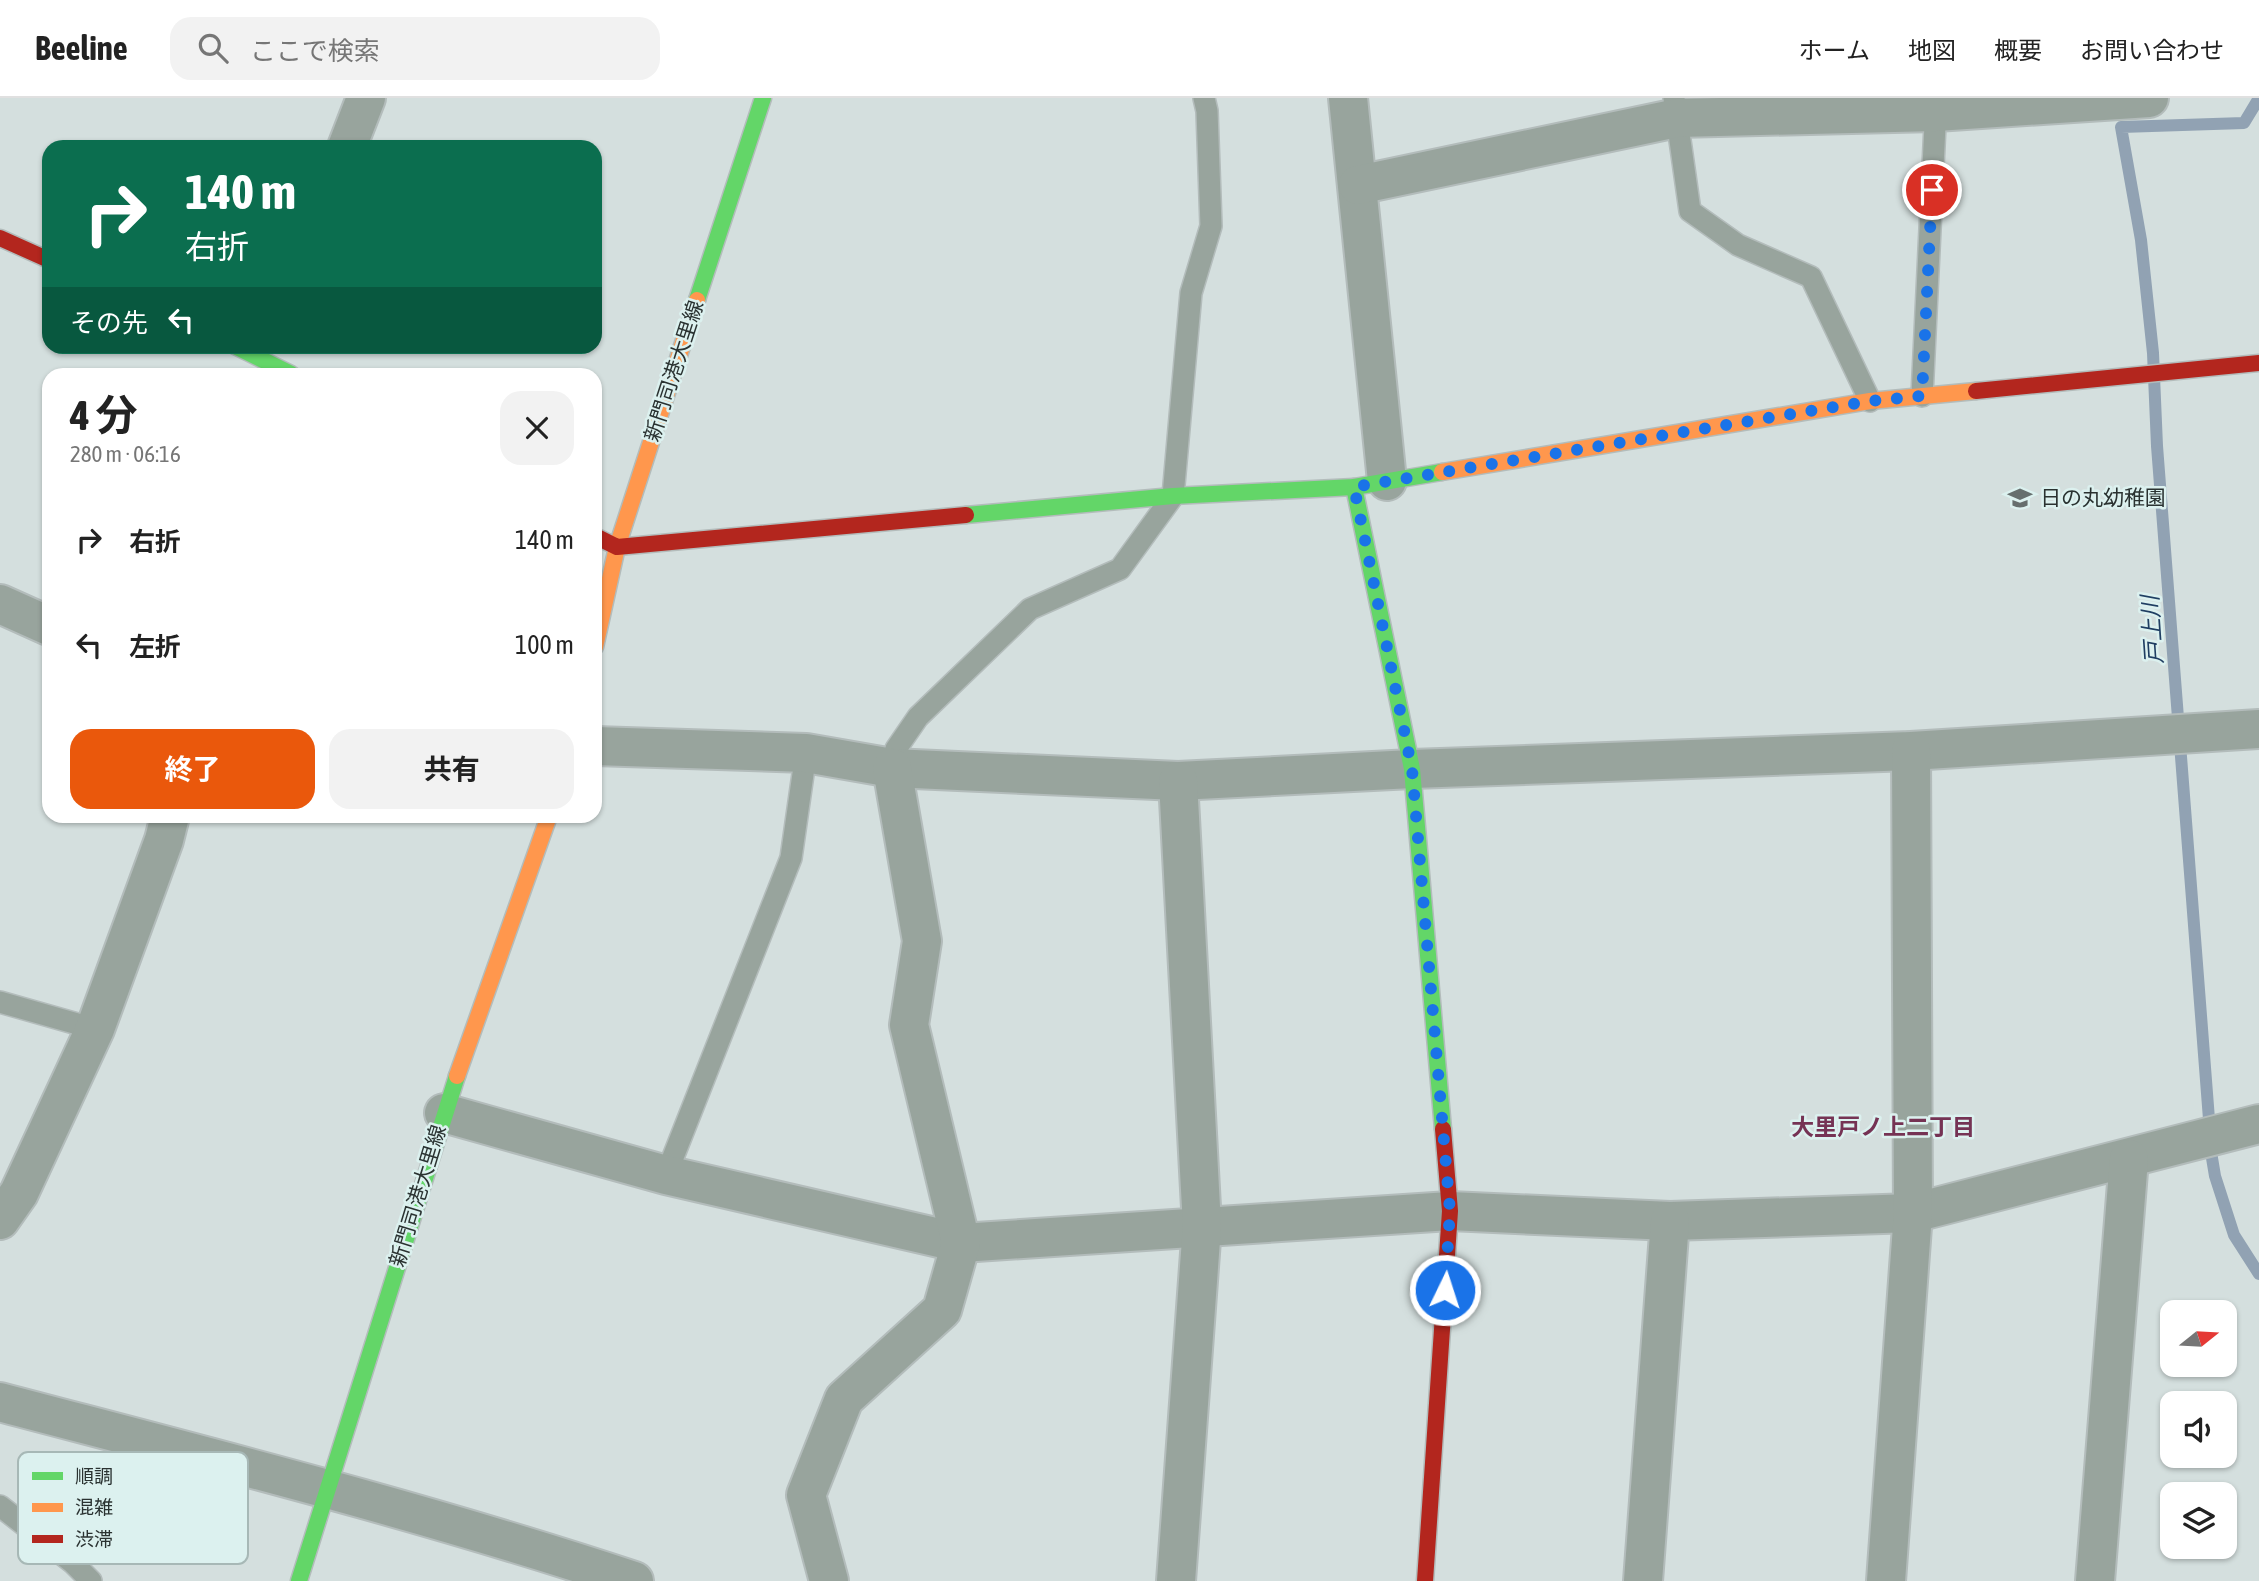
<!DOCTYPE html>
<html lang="ja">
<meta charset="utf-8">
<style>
:root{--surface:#fff;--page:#f2f2f2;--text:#222;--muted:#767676;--line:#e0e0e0;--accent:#ea580c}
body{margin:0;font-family:"Asap Condensed","Noto Sans JP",sans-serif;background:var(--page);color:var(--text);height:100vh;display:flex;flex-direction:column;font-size:26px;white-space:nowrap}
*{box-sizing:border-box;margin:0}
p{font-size:23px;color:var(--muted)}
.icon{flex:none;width:38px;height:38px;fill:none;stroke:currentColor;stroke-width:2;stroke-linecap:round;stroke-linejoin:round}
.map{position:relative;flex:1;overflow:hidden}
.side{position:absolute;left:42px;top:270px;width:560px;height:455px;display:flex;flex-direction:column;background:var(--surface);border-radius:21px;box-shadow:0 2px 5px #0004}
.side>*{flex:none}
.guide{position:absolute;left:42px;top:42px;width:560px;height:214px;border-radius:21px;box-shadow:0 2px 5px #0004;background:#0b6e4f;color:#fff;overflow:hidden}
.needle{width:46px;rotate:72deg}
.tools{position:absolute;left:2160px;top:1202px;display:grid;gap:14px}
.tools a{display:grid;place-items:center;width:77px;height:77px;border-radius:14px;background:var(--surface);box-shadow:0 2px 5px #0004;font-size:35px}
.pin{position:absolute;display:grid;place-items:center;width:60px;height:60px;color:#fff;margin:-30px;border:4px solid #fff;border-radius:50%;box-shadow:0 2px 7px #0007}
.me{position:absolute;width:77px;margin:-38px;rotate:4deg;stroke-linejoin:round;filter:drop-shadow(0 0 5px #0008)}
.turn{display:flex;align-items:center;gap:24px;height:147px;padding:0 28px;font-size:32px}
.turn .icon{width:91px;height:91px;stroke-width:2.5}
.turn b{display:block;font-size:49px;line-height:60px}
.then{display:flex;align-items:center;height:66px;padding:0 28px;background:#0003;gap:14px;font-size:26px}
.round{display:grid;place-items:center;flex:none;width:74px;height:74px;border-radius:21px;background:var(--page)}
.head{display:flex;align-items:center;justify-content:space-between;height:119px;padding:0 28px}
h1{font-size:42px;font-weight:700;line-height:52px}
.action{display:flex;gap:14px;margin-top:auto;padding:14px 28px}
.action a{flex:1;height:80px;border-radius:21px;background:var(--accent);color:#fff;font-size:28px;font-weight:700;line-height:80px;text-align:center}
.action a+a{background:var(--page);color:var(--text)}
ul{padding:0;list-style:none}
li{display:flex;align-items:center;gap:21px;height:105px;padding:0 28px}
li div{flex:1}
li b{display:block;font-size:26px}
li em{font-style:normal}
header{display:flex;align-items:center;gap:42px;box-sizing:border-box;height:98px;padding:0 35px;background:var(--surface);border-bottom:2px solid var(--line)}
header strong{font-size:33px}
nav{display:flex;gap:38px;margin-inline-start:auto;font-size:24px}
.search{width:490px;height:63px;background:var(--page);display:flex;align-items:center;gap:18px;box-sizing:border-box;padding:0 24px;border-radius:21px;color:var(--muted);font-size:26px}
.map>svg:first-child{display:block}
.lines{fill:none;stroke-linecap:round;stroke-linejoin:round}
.stream{stroke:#91a2b3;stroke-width:12}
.lane-casing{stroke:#b3bcbb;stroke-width:24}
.street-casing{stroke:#b3bcbb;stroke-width:42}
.fast-casing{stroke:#b3bcbb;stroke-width:19}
.slow-casing{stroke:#b3bcbb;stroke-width:19}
.jam-casing{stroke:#b3bcbb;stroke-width:19}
.lane{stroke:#98a49d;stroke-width:21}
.street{stroke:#98a49d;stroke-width:38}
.fast{stroke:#63d668;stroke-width:16}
.slow{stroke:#ff974d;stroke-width:16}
.jam{stroke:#b3261e;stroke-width:16}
.route{stroke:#1a73e8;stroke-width:12;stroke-dasharray:0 21.6}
.labels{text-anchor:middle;stroke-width:5;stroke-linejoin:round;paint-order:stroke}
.street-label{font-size:21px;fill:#2a3231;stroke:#dcf1ef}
.poi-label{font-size:21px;fill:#2a3231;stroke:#dcf1ef;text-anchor:start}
.water-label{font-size:23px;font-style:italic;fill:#1f3e62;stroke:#dcf1ef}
.neighbourhood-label{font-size:23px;font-weight:bold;fill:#753354;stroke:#dcf1ef}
.key{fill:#dcf1ef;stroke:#a7b8b6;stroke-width:2}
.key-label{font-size:19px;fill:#2a3231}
</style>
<header>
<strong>Beeline</strong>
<div class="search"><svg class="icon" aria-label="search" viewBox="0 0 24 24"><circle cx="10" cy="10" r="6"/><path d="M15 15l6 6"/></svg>ここで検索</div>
<nav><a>ホーム</a><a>地図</a><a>概要</a><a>お問い合わせ</a></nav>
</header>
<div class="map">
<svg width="2259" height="1483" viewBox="0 0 2259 1483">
<rect width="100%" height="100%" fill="#d4dfde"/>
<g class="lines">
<path class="stream" d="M 2259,0 L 2244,25 L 2121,29 L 2141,142 L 2153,255 L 2157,348 L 2212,1060 L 2215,1078 L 2234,1137 L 2259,1176"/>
<g class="lane-casing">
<g id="lane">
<path d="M 1674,0 L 1690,113 L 1738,147 L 1811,179 L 1870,303"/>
<path d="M 1922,298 L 1936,6"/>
<path d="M 892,670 L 896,651 L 918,619 L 1030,511 L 1120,471 L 1173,398 L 1191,195 L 1211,128 L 1207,13 L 1204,0"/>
<path d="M 0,904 L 95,931"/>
<path d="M 666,1077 L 791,760 L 806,655"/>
<path d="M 0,1408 L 73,1465 L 91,1483"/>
</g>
</g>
<g class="street-casing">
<g id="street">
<path d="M 1348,0 L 1387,383"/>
<path d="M 347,49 L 366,0"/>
<path d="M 1358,87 L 1677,20 L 1936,14 L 2149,0"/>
<path d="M 0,506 L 49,528"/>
<path d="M 595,648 L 806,655 L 892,670 L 1178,683 L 1412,671 L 1911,653 L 2259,631"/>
<path d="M 444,1015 L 666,1077 L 961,1145 L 1450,1113 L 1670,1123 L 1913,1115 L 2259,1026"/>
<path d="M 0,1122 L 19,1095 L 95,931 L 164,742 L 170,718"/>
<path d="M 0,1304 C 212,1360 426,1414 634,1483"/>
<path d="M 829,1483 L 806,1397 L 844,1301 L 942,1212 L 961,1145 L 909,927 L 922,843 L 892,670"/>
<path d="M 1176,1483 L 1202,1128 L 1178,683"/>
<path d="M 1643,1483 L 1670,1123"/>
<path d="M 1886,1483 L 1913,1115 L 1911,653"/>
<path d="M 2095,1483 L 2129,1061"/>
</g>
</g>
<g class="fast-casing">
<g id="fast">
<path d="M 697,202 L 763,0"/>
<path d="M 235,248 L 291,276"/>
<path d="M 1354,389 L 1412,671 L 1443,1031"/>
<path d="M 966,417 L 1173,398 L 1354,389 L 1442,374"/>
<path d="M 299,1483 L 457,978"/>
</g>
</g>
<g class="slow-casing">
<g id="slow">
<path d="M 1442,374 L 1870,303 L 1976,293"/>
<path d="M 595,549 L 617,449 L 697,202"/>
<path d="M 457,978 L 549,718"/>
</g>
</g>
<g class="jam-casing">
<g id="jam">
<path d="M 0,140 L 49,162"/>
<path d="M 1976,293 L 2259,265"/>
<path d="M 595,438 L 617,449 L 966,417"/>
<path d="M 1425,1483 L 1450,1113 L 1443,1031"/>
</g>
</g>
<use href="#lane" class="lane"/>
<use href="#street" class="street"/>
<use href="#fast" class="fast"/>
<use href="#slow" class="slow"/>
<use href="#jam" class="jam"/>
</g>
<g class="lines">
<path class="route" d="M 1445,1192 L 1450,1113 L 1412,671 L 1354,389 L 1870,303 L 1922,298 L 1932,92"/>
</g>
<defs>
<g id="school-bare" transform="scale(1.89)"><path d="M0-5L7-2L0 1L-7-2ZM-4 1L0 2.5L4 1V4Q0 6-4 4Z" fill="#666f6e" stroke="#dcf1ef" stroke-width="2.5" paint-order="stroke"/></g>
</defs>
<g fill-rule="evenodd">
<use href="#school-bare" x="2020" y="400"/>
</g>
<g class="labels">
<g class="street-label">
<text transform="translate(674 273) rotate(-72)" y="7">新門司港大里線</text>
<text transform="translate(418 1098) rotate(-73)" y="7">新門司港大里線</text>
</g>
<g class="poi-label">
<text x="2040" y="407">日の丸幼稚園</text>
</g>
<g class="water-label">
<text transform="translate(2152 532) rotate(-94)" y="8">戸上川</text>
</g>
<g class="neighbourhood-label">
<text x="1883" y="1037">大里戸ノ上二丁目</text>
</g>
</g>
<rect x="18" y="1354" width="230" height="112" rx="10" class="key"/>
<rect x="32" y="1374" width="31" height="8" fill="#63d668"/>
<rect x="32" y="1405" width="31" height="9" fill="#ff974d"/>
<rect x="32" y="1437" width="31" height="8" fill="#b3261e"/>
<g class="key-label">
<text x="75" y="1385">順調</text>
<text x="75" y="1416">混雑</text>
<text x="75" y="1448">渋滞</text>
</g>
</svg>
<div class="tools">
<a><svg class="needle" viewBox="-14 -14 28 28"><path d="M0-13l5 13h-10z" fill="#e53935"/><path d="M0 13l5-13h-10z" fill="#767676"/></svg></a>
<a><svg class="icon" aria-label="sound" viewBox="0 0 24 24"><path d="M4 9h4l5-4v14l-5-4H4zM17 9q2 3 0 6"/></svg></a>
<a><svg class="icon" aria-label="layers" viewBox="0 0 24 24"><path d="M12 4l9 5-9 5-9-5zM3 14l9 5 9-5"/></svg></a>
</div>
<div class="pin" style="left:1932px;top:92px;background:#d93025"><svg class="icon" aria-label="arrive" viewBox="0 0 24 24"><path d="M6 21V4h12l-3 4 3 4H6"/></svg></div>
<svg class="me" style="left:1445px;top:1192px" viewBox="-20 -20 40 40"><circle r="17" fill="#1a73e8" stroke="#fff" stroke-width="3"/><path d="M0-11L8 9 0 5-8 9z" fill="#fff"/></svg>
<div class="guide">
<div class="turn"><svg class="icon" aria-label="right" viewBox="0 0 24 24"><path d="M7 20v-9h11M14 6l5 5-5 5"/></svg><div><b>140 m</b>右折</div></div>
<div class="then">その先<svg class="icon" aria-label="left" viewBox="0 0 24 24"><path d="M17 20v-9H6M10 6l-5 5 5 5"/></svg></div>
</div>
<section class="side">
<div class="head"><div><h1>4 分</h1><p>280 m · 06:16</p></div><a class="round"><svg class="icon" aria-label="close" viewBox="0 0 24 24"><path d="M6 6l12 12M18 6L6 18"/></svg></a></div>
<ul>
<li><svg class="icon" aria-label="right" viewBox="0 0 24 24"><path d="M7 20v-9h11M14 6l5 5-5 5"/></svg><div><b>右折</b></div><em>140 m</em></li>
<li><svg class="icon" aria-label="left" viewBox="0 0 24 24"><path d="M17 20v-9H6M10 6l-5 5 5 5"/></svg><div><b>左折</b></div><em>100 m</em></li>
</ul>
<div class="action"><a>終了</a><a>共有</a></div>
</section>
</div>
